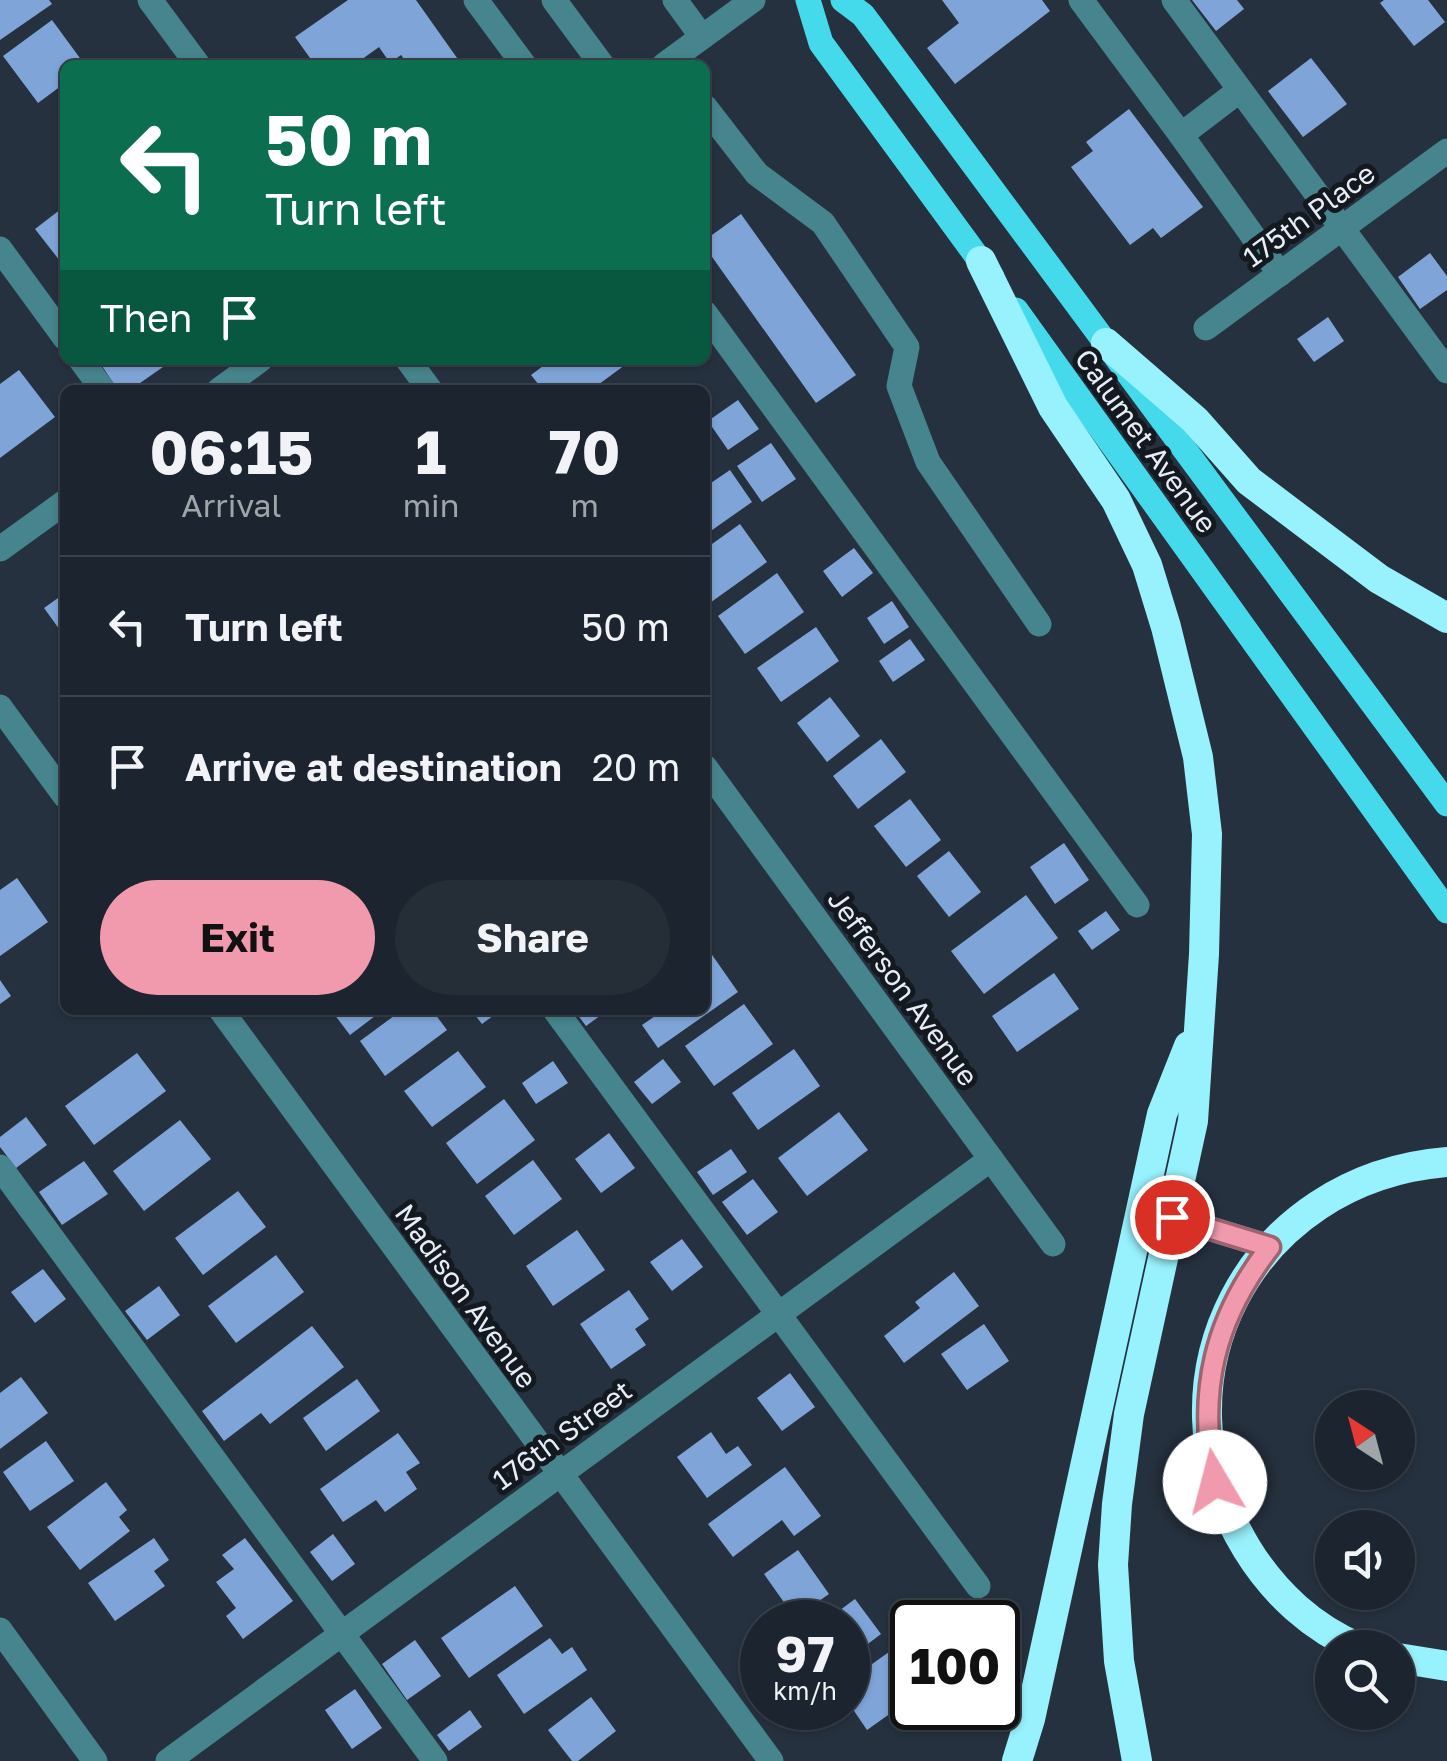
<!DOCTYPE html>
<style>
:root{--surface:#1c252f;--page:#252d37;--text:#f1f3f6;--muted:#a0a5aa;--line:#3a424b;--accent:#f29aad}
body{margin:0;font-family:"Golos Text",sans-serif;background:var(--page);color:var(--text);height:100vh;display:flex;flex-direction:column;font-size:38px;white-space:nowrap}
*{box-sizing:border-box;margin:0}
p{font-size:32px;color:var(--muted)}
.icon{flex:none;width:55px;height:55px;fill:none;stroke:currentColor;stroke-width:2;stroke-linecap:round;stroke-linejoin:round}
.map{position:relative;flex:1;overflow:hidden}
.sheet{position:absolute;left:60px;top:385px;width:650px;height:630px;display:flex;flex-direction:column;background:var(--surface);border-radius:15px;box-shadow:0 2px 8px #0004,0 0 0 2px var(--line)}
.sheet>*{flex:none}
.top-card{position:absolute;left:60px;top:60px;width:650px;height:305px;border-radius:15px;box-shadow:0 2px 8px #0004,0 0 0 2px var(--line);background:#0b6e4f;color:#fff;overflow:hidden}
.needle{width:65px;rotate:324deg}
.buttons{position:absolute;left:1315px;top:1390px;display:grid;gap:20px}
.buttons a{display:grid;place-items:center;width:100px;height:100px;border-radius:50%;background:var(--surface);box-shadow:0 2px 8px #0004,0 0 0 2px var(--line);font-size:50px}
.speed{position:absolute;left:740px;top:1600px;display:flex;gap:20px;font-size:50px;font-weight:700;text-align:center}
.speed>*{display:grid;place-content:center;width:130px;height:130px;border-radius:50%;background:var(--surface);box-shadow:0 2px 8px #0004,0 0 0 2px var(--line);line-height:1}
.speed small{font-size:25px;font-weight:400}
.speed .limit{border:5px solid #111;border-radius:15px;background:#fff;color:#111}
.pin{position:absolute;display:grid;place-items:center;width:85px;height:85px;color:#fff;margin:-42px;border:5px solid #fff;border-radius:50%;box-shadow:0 2px 10px #0007}
.me{position:absolute;width:110px;margin:-55px;rotate:352deg;stroke-linejoin:round;filter:drop-shadow(0 0 8px #0008)}
.turn{display:flex;align-items:center;gap:35px;height:210px;padding:0 40px;font-size:45px}
.turn .icon{width:130px;height:130px;stroke-width:2.5}
.turn b{display:block;font-size:70px;line-height:85px}
.then{display:flex;align-items:center;height:95px;padding:0 40px;background:#0003;gap:20px;font-size:38px}
.eta{display:flex;justify-content:space-evenly;align-items:center;height:170px;text-align:center}
.eta b{font-size:60px;font-weight:700;line-height:70px}
.action{display:flex;gap:20px;margin-top:auto;padding:20px 40px}
.action a{flex:1;height:115px;border-radius:60px;background:var(--accent);color:#111;font-size:40px;font-weight:700;line-height:115px;text-align:center}
.action a+a{background:var(--page);color:var(--text)}
ul{padding:0;list-style:none}
li{display:flex;align-items:center;gap:30px;height:140px;padding:0 40px;border-top:2px solid var(--line)}
li div{flex:1}
li b{display:block;font-size:38px}
li em{font-style:normal}
.map>svg:first-child{display:block}
.building{fill:#7fa5d8}
.lines{fill:none;stroke-linecap:round;stroke-linejoin:round}
.minor{stroke:#46858d;stroke-width:25}
.major{stroke:#44daeb;stroke-width:25}
.highway{stroke:#98f2fd;stroke-width:30}
.route-casing{stroke:#9d6470;stroke-width:25}
.route{stroke:#f29aad;stroke-width:18}
.labels{text-anchor:middle;stroke-width:10;stroke-linejoin:round;paint-order:stroke}
.street-label{font-size:28px;fill:#e6edf7;stroke:#14181f}
</style>
<div class="map">
<svg width="1447" height="1761" viewBox="0 0 1447 1761">
<rect width="100%" height="100%" fill="#26313f"/>
<g class="building">
<path d="M 0,0 L 49,0 L 52,4 L 0,40 Z"/>
<path d="M 348,0 L 416,0 L 462,65 L 408,65 L 401,55 L 390,63 L 379,47 L 354,65 L 315,65 L 295,37 Z"/>
<path d="M 942,0 L 1042,0 L 1050,11 L 955,84 L 927,48 L 959,23 Z"/>
<path d="M 1192,0 L 1237,0 L 1244,9 L 1216,31 Z"/>
<path d="M 1384,0 L 1428,0 L 1445,22 L 1414,46 L 1380,3 Z"/>
<path d="M 52,20 L 85,65 L 65,65 L 65,83 L 38,103 L 3,56 Z"/>
<path d="M 1311,58 L 1347,104 L 1303,137 L 1268,91 Z"/>
<path d="M 1129,109 L 1203,207 L 1161,238 L 1153,228 L 1130,245 L 1071,167 L 1093,151 L 1086,142 Z"/>
<path d="M 65,206 L 65,258 L 60,261 L 35,229 Z"/>
<path d="M 741,214 L 856,375 L 816,403 L 705,247 L 705,240 Z"/>
<path d="M 1430,253 L 1447,276 L 1447,290 L 1420,309 L 1398,277 Z"/>
<path d="M 1328,317 L 1344,341 L 1314,362 L 1297,339 Z"/>
<path d="M 111,360 L 159,360 L 163,367 L 130,390 L 118,390 L 102,366 Z"/>
<path d="M 551,360 L 621,360 L 625,365 L 591,390 L 543,390 L 531,375 Z"/>
<path d="M 19,370 L 55,417 L 0,458 L 0,384 Z"/>
<path d="M 738,400 L 759,429 L 728,450 L 708,421 Z"/>
<path d="M 771,443 L 796,479 L 762,502 L 737,466 Z"/>
<path d="M 730,470 L 752,502 L 705,535 L 705,487 Z"/>
<path d="M 740,524 L 767,562 L 707,605 L 705,549 Z"/>
<path d="M 854,548 L 873,573 L 842,597 L 823,571 Z"/>
<path d="M 777,573 L 804,612 L 745,654 L 718,616 Z"/>
<path d="M 65,593 L 65,637 L 44,608 Z"/>
<path d="M 892,601 L 909,627 L 884,644 L 867,618 Z"/>
<path d="M 816,627 L 839,661 L 781,702 L 757,668 Z"/>
<path d="M 910,639 L 925,660 L 893,682 L 879,661 Z"/>
<path d="M 830,697 L 860,736 L 827,762 L 797,723 Z"/>
<path d="M 881,739 L 906,772 L 858,809 L 833,776 Z"/>
<path d="M 910,799 L 941,840 L 906,867 L 874,826 Z"/>
<path d="M 1064,843 L 1089,880 L 1055,904 L 1030,867 Z"/>
<path d="M 949,851 L 981,892 L 949,917 L 917,876 Z"/>
<path d="M 17,878 L 48,922 L 0,956 L 0,890 Z"/>
<path d="M 1026,895 L 1058,938 L 984,994 L 951,951 Z"/>
<path d="M 1106,911 L 1120,930 L 1092,950 L 1078,931 Z"/>
<path d="M 708,949 L 738,992 L 658,1048 L 642,1025 L 664,1010 L 705,1010 L 705,952 Z"/>
<path d="M 1054,973 L 1079,1009 L 1017,1052 L 992,1016 Z"/>
<path d="M 0,980 L 11,996 L 0,1004 Z"/>
<path d="M 744,1004 L 773,1044 L 714,1086 L 685,1046 Z"/>
<path d="M 331,1010 L 383,1010 L 350,1035 Z"/>
<path d="M 402,1010 L 432,1010 L 447,1030 L 385,1076 L 360,1041 Z"/>
<path d="M 471,1010 L 501,1010 L 482,1024 Z"/>
<path d="M 574,1010 L 608,1010 L 586,1026 Z"/>
<path d="M 794,1049 L 820,1086 L 758,1130 L 732,1093 Z"/>
<path d="M 458,1051 L 486,1087 L 432,1127 L 404,1091 Z"/>
<path d="M 137,1053 L 166,1091 L 94,1145 L 65,1106 Z"/>
<path d="M 663,1059 L 681,1082 L 652,1104 L 634,1082 Z"/>
<path d="M 553,1061 L 568,1083 L 536,1104 L 522,1083 Z"/>
<path d="M 504,1099 L 535,1140 L 477,1184 L 446,1143 Z"/>
<path d="M 839,1112 L 868,1150 L 807,1196 L 778,1158 Z"/>
<path d="M 26,1117 L 47,1145 L 16,1168 L 0,1147 L 0,1137 Z"/>
<path d="M 180,1120 L 211,1159 L 144,1211 L 113,1171 Z"/>
<path d="M 609,1133 L 635,1168 L 601,1193 L 575,1159 Z"/>
<path d="M 731,1149 L 747,1172 L 713,1195 L 697,1172 Z"/>
<path d="M 533,1160 L 562,1199 L 514,1235 L 485,1196 Z"/>
<path d="M 84,1161 L 108,1194 L 62,1225 L 39,1192 Z"/>
<path d="M 753,1179 L 778,1212 L 747,1235 L 722,1202 Z"/>
<path d="M 238,1191 L 266,1227 L 203,1275 L 175,1238 Z"/>
<path d="M 577,1230 L 605,1270 L 553,1306 L 526,1266 Z"/>
<path d="M 682,1239 L 703,1267 L 672,1291 L 650,1262 Z"/>
<path d="M 276,1255 L 304,1292 L 236,1343 L 208,1306 Z"/>
<path d="M 43,1269 L 66,1299 L 35,1323 L 11,1292 Z"/>
<path d="M 954,1272 L 979,1306 L 904,1363 L 884,1336 L 920,1308 L 915,1302 Z"/>
<path d="M 159,1286 L 180,1315 L 147,1340 L 125,1311 Z"/>
<path d="M 629,1290 L 649,1319 L 635,1329 L 646,1345 L 611,1369 L 580,1324 Z"/>
<path d="M 984,1324 L 1009,1361 L 967,1390 L 941,1354 Z"/>
<path d="M 312,1326 L 344,1367 L 270,1424 L 261,1413 L 224,1441 L 202,1411 Z"/>
<path d="M 790,1373 L 815,1407 L 782,1431 L 757,1398 Z"/>
<path d="M 21,1377 L 48,1413 L 0,1449 L 0,1393 Z"/>
<path d="M 357,1379 L 380,1411 L 326,1451 L 303,1418 Z"/>
<path d="M 711,1432 L 726,1454 L 738,1446 L 752,1465 L 707,1498 L 677,1457 Z"/>
<path d="M 398,1433 L 420,1463 L 406,1472 L 417,1489 L 385,1512 L 376,1500 L 343,1522 L 320,1489 Z"/>
<path d="M 46,1441 L 74,1481 L 30,1511 L 3,1472 Z"/>
<path d="M 785,1467 L 821,1516 L 794,1536 L 782,1520 L 733,1557 L 708,1524 Z"/>
<path d="M 106,1482 L 127,1510 L 119,1517 L 130,1531 L 80,1570 L 47,1527 Z"/>
<path d="M 333,1534 L 355,1564 L 332,1581 L 310,1552 Z"/>
<path d="M 154,1538 L 169,1560 L 154,1571 L 165,1586 L 115,1621 L 88,1583 Z"/>
<path d="M 245,1538 L 293,1601 L 243,1639 L 226,1616 L 236,1608 L 216,1582 L 234,1569 L 222,1555 Z"/>
<path d="M 798,1550 L 829,1594 L 795,1618 L 764,1574 Z"/>
<path d="M 515,1586 L 543,1626 L 469,1678 L 441,1638 Z"/>
<path d="M 855,1599 L 881,1634 L 848,1659 L 848,1622 L 824,1622 Z"/>
<path d="M 550,1638 L 562,1654 L 572,1647 L 587,1670 L 524,1714 L 497,1675 Z"/>
<path d="M 415,1640 L 441,1676 L 407,1700 L 382,1664 Z"/>
<path d="M 906,1640 L 912,1650 L 912,1698 L 867,1730 L 848,1702 L 848,1681 Z"/>
<path d="M 355,1689 L 382,1728 L 352,1749 L 325,1710 Z"/>
<path d="M 591,1697 L 616,1731 L 578,1761 L 572,1761 L 548,1730 Z"/>
<path d="M 470,1710 L 482,1727 L 449,1751 L 437,1735 Z"/>
</g>
<g class="lines">
<g class="minor">
<path d="M 150,0 L 198,65"/>
<path d="M 476,0 L 524,65"/>
<path d="M 554,0 L 602,65"/>
<path d="M 675,0 L 702,37"/>
<path d="M 1081,0 L 1181,135"/>
<path d="M 1174,0 L 1447,371"/>
<path d="M 664,65 L 753,0"/>
<path d="M 1240,90 L 1181,135 L 1280,274"/>
<path d="M 705,107 L 757,174 L 823,223 L 907,347 L 899,386 L 928,462 L 1039,624"/>
<path d="M 0,249 L 65,338"/>
<path d="M 705,313 L 1137,905"/>
<path d="M 1206,328 L 1447,151"/>
<path d="M 81,360 L 103,390"/>
<path d="M 408,360 L 430,390"/>
<path d="M 219,390 L 260,360"/>
<path d="M 0,549 L 65,502"/>
<path d="M 0,707 L 65,796"/>
<path d="M 705,767 L 1053,1244"/>
<path d="M 221,1010 L 771,1761"/>
<path d="M 555,1010 L 978,1586"/>
<path d="M 0,1167 L 435,1761"/>
<path d="M 1172,1217 L 1270,1247"/>
<path d="M 0,1630 L 95,1761"/>
<path d="M 168,1761 L 991,1159"/>
</g>
<g class="major">
<path d="M 808,0 L 821,43 L 992,277"/>
<path d="M 843,0 L 863,15 L 1447,804"/>
<path d="M 1016,310 L 1447,911"/>
</g>
<g class="highway">
<path d="M 981,261 L 1053,407 L 1116,500 L 1147,565 L 1166,627 L 1198,757 L 1207,834 L 1204,954 L 1193,1121 L 1129,1414 L 1117,1504 L 1113,1565 L 1119,1661 L 1137,1761"/>
<path d="M 1106,343 L 1195,420 L 1249,481 L 1379,579 L 1447,618"/>
<path d="M 1360,1648 C 1313,1629 1274,1593 1247,1549 C 1144,1380 1250,1178 1447,1162"/>
<path d="M 1398,1658 L 1447,1666"/>
<path d="M 1017,1761 L 1030,1719 L 1162,1114 L 1189,1046"/>
</g>
</g>
<g class="lines">
<g class="route-casing">
<path id="route" d="M 1172,1217 L 1270,1247 C 1214,1319 1197,1392 1215,1482"/>
</g>
<use href="#route" class="route"/>
</g>
<g class="labels">
<g class="street-label">
<text transform="translate(1309 215) rotate(-36)" y="10">175th Place</text>
<text transform="translate(1146 441) rotate(54)" y="10">Calumet Avenue</text>
<text transform="translate(903 988) rotate(54)" y="10">Jefferson Avenue</text>
<text transform="translate(466 1296) rotate(54)" y="10">Madison Avenue</text>
<text transform="translate(562 1435) rotate(-36)" y="10">176th Street</text>
</g>
</g>
</svg>
<div class="buttons">
<a><svg class="needle" viewBox="-14 -14 28 28"><path d="M0-13l5 13h-10z" fill="#e53935"/><path d="M0 13l5-13h-10z" fill="#a0a5aa"/></svg></a>
<a><svg class="icon" aria-label="sound" viewBox="0 0 24 24"><path d="M4 9h4l5-4v14l-5-4H4zM17 9q2 3 0 6"/></svg></a>
<a><svg class="icon" aria-label="search" viewBox="0 0 24 24"><circle cx="10" cy="10" r="6"/><path d="M15 15l6 6"/></svg></a>
</div>
<div class="speed"><div>97<small>km/h</small></div><div class="limit">100</div></div>
<div class="pin" style="left:1172px;top:1217px;background:#d93025"><svg class="icon" aria-label="arrive" viewBox="0 0 24 24"><path d="M6 21V4h12l-3 4 3 4H6"/></svg></div>
<svg class="me" style="left:1215px;top:1482px" viewBox="-20 -20 40 40"><circle r="19" fill="#fff"/><path d="M0-13L10 11 0 6-10 11z" fill="#f29aad"/></svg>
<div class="top-card">
<div class="turn"><svg class="icon" aria-label="left" viewBox="0 0 24 24"><path d="M17 20v-9H6M10 6l-5 5 5 5"/></svg><div><b>50 m</b>Turn left</div></div>
<div class="then">Then<svg class="icon" aria-label="arrive" viewBox="0 0 24 24"><path d="M6 21V4h12l-3 4 3 4H6"/></svg></div>
</div>
<section class="sheet">
<div class="eta">
<div><b>06:15</b><p>Arrival</p></div>
<div><b>1</b><p>min</p></div>
<div><b>70</b><p>m</p></div>
</div>
<ul>
<li><svg class="icon" aria-label="left" viewBox="0 0 24 24"><path d="M17 20v-9H6M10 6l-5 5 5 5"/></svg><div><b>Turn left</b></div><em>50 m</em></li>
<li><svg class="icon" aria-label="arrive" viewBox="0 0 24 24"><path d="M6 21V4h12l-3 4 3 4H6"/></svg><div><b>Arrive at destination</b></div><em>20 m</em></li>
</ul>
<div class="action"><a>Exit</a><a>Share</a></div>
</section>
</div>
